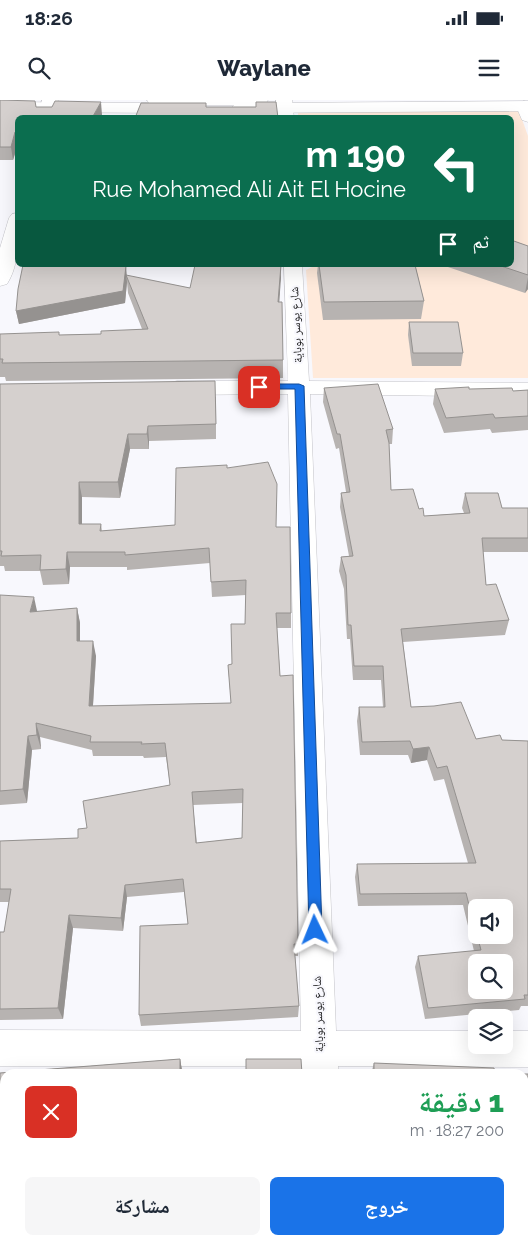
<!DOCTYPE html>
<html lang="ar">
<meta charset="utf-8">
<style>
:root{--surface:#fff;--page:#f6f6f7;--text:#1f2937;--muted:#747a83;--accent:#1a73e8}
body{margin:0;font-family:Raleway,"Noto Naskh Arabic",sans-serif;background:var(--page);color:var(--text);direction:rtl;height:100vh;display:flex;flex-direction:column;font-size:19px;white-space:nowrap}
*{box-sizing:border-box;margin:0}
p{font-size:16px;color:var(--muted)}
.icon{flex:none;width:28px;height:28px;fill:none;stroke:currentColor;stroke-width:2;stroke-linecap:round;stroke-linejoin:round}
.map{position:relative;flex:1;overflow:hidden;direction:ltr}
.panel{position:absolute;left:0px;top:969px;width:529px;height:176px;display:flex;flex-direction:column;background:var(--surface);border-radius:15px 15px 0 0;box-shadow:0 5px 20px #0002;direction:rtl}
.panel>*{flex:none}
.hud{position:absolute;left:15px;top:15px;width:499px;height:152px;border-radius:8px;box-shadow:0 5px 20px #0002;direction:rtl;background:#0b6e4f;color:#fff;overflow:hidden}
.controls{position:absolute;left:468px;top:799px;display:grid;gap:10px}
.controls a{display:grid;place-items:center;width:45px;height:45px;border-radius:8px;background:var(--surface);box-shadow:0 5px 20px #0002;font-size:25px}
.pin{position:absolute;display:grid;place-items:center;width:42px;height:42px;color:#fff;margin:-21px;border-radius:10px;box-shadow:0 2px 8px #0006}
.me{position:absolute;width:55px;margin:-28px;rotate:358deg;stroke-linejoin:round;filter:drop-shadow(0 0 4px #0008)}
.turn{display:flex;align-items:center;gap:18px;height:105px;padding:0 25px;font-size:22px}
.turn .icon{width:65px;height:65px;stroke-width:2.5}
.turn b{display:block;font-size:35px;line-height:42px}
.then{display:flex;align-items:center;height:48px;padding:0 25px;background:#0003;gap:10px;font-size:19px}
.round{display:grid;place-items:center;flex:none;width:52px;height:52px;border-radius:8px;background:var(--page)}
.summary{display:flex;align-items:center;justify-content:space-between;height:85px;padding:0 25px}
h1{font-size:30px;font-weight:800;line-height:38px;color:#1e9e55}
.action{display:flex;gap:10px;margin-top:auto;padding:10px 25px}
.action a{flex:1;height:58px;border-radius:8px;background:var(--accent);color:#fff;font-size:20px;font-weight:800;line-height:58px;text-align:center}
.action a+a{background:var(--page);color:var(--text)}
.status{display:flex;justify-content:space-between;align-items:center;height:35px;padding:0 25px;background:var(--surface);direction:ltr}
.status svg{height:14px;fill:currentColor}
header{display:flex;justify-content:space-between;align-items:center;height:65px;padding:0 25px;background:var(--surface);font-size:22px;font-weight:800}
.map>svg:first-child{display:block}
.education{fill:#ffeadb}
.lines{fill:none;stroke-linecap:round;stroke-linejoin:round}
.minor-casing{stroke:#c3c3c8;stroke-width:1}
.secondary-casing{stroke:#c3c3c8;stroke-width:1}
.minor{fill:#fff;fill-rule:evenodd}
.secondary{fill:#fff;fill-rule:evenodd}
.wall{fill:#b7b3b1;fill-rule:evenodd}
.shaded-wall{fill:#959290}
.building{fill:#d5d0ce;stroke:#959290;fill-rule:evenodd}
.route{fill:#1a73e8;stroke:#114b97}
.labels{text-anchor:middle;stroke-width:4.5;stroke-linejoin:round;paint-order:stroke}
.street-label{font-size:12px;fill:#181819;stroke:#f8f8fd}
</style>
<div class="status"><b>18:26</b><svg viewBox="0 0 49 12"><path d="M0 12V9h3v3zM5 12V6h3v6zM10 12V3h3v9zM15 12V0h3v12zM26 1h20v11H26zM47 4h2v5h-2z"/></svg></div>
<header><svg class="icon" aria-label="menu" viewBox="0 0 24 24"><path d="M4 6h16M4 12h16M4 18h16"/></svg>Waylane<svg class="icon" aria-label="search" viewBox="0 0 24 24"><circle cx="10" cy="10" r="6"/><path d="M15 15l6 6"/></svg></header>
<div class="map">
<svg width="528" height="1144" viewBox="0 0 528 1144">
<rect width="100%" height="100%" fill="#f8f8fd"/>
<path class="education" d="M 298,11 L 519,11 L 528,36 L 528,278 L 313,278 L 306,170 L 316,165 L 511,165 L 511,18 L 298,18 Z"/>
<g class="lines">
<g class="minor-casing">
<g id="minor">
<path d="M 42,0 L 58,0 L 54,18 L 38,18 Z"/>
<path d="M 276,0 L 292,0 L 294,18 L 278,18 Z"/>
<path d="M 524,1 L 528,2 L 528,22 L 522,20 L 516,6 Z"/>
<path d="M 18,113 C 18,136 20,164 7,184 L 0,186 L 0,148 L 9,118 L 12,114 Z"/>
<path d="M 284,165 L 302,165 L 309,281 L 528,283 L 528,297 L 310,294 L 336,931 L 476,931 L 476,945 L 504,945 L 504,931 L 528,931 L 528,967 L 338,966 L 338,974 L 302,974 L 302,966 L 0,966 L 0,930 L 301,931 L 288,294 L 177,295 L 169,293 L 166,288 L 169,283 L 177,281 L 288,281 Z"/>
<rect x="308" y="1140" width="40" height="4"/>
</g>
</g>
<g class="secondary-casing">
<path id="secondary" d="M 147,0 L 268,0 L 266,3 L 528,1 L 528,11 L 239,13 L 231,8 L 234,5 L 181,5 L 184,8 L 176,13 L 0,12 L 0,2 L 149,3 Z"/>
</g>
<use href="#minor" class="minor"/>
<use href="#secondary" class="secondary"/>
</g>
<g class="wall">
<path d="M 0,0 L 11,0 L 3,0 L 36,7 L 102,15 L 101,18 L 18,18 L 18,46 L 13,60 L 0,60 Z"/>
<path d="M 528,146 L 528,189 L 525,193 L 442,165 L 511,165 Z"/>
<path d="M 281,165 L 279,202 L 283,260 L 283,278 L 6,281 L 5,277 L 0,277 L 0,234 L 59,235 L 101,234 L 142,229 L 128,193 L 127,182 L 125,203 L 19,224 L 16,211 L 98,166 L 127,176 L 190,188 Z"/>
<path d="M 318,165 L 415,165 L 424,201 L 421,219 L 323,220 L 317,173 Z"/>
<path d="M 409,222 L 463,253 L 461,266 L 412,266 L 408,235 Z"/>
<path d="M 0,284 L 216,297 L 216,339 L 149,341 L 149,349 L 130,349 L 120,398 L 82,397 L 82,424 L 101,424 L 102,431 L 175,425 L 227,368 L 276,427 L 291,513 L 291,528 L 277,528 L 298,844 L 298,856 L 295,856 L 299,906 L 298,917 L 141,926 L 139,915 L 188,824 L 184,792 L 127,797 L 123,831 L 73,828 L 63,919 L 0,920 L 0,832 L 4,832 L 9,802 L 0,802 L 0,741 L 78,738 L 87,728 L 170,685 L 166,657 L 144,658 L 143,656 L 93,656 L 92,650 L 40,637 L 41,649 L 32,650 L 27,703 L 0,705 L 0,496 L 37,512 L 77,508 L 80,523 L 80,541 L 96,556 L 93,606 L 231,603 L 228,565 L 232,564 L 245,524 L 246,495 L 212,497 L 210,463 L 127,470 L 127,467 L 70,467 L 69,484 L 43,485 L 40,471 L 5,471 L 4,466 L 0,466 ZM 243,703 L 242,738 L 197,743 L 193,705 Z"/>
<path d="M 324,288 L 393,329 L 392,344 L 389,344 L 391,390 L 419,409 L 424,416 L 464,413 L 462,408 L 465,393 L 502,408 L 528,408 L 528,452 L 483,452 L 486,485 L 509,520 L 505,535 L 403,542 L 411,607 L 476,639 L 528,641 L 528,906 L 521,906 L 519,910 L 425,919 L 415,867 L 418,856 L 474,851 L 463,805 L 358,806 L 355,777 L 357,764 L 468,763 L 444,679 L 434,681 L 427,660 L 411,663 L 408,655 L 360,655 L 357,621 L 359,607 L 383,607 L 381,580 L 353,580 L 350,539 L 347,539 L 344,489 L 339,471 L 341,457 L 349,456 L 340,407 L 341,393 L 346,392 L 339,348 L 336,349 L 323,302 ZM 476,808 L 504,835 L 476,835 Z"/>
<path d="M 435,289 L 469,289 L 513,291 L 528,290 L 528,330 L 492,333 L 490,329 L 444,333 L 433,304 Z"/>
<path d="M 180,959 L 182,970 L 5,974 L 5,1112 L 0,1112 L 0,973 Z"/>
<path d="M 374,963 L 495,974 L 371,974 Z"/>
<path d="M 524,974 L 528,974 L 528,1144 L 389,1144 L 389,1140 L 524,1140 Z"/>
</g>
<g class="shaded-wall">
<path d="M 101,2 L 102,15 L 101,18 L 92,18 Z"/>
<path d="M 15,32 L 17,46 L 13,60 L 11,47 Z"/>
<path d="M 281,165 L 281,178 L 278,220 L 278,202 Z"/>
<path d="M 126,166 L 127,178 L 126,175 L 127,182 L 125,203 L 19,224 L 16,211 Z"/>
<path d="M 528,177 L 528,189 L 525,193 Z"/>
<path d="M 148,326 L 149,341 L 149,349 L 147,334 Z"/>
<path d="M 128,334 L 130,349 L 120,398 L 118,382 Z"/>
<path d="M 79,382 L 82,397 L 82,439 L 79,424 Z"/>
<path d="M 67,452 L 70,467 L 69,484 L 66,469 Z"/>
<path d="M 34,497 L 37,511 L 30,512 Z"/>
<path d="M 77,508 L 80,523 L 80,556 L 77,541 Z"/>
<path d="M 93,541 L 96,556 L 92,620 L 89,606 Z"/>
<path d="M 36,623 L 40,637 L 41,649 L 37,635 Z"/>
<path d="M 28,636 L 32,650 L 27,703 L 23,689 Z"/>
<path d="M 429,647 L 427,660 L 411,663 L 413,649 Z"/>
<path d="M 125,785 L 127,797 L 123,831 L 121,818 Z"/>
<path d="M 69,815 L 73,828 L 63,919 L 58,908 Z"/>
<path d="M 180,959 L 182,970 L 182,974 L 180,974 Z"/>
<path d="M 317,1141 L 316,1144 L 306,1144 Z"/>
</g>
<g class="building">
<path d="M 0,0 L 35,1 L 36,7 L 52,7 L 55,1 L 101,2 L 92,18 L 18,18 L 18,32 L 15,32 L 11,47 L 0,47 Z"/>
<path d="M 256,2 L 276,2 L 278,18 L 135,18 L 141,3 L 206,3 L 206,7 L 256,7 Z"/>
<path d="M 511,140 L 528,146 L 528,175 L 498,165 L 511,165 Z"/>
<path d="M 23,165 L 126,166 L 123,191 L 16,211 L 18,189 Z"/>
<path d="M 195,165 L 281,165 L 278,202 L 282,202 L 283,260 L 2,263 L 3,259 L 0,259 L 0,234 L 59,232 L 59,235 L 101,234 L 101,231 L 148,229 L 126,175 L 190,188 Z"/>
<path d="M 319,165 L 415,165 L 424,201 L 324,202 Z"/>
<path d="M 409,222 L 458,222 L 463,253 L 413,253 Z"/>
<path d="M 215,281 L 216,324 L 148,326 L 147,334 L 128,334 L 118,382 L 79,382 L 79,424 L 101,424 L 100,431 L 175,425 L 176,368 L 227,365 L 227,368 L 268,362 L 277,384 L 276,427 L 290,427 L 291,513 L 276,513 L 280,576 L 293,575 L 298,844 L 294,844 L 299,906 L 139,915 L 140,826 L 188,824 L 183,779 L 125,785 L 121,818 L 69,815 L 58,908 L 0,909 L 0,832 L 4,832 L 11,789 L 0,789 L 0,741 L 78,738 L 78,729 L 87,728 L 83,701 L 170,685 L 165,643 L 141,644 L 142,642 L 90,642 L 91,636 L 36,623 L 37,635 L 28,636 L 23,689 L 0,691 L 0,495 L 34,497 L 30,512 L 77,508 L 77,541 L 93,541 L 89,606 L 231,603 L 228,565 L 232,564 L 231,524 L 245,524 L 246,480 L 211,482 L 209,448 L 125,455 L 125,452 L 67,452 L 66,469 L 40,470 L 41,455 L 1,456 L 2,451 L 0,451 L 0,284 ZM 243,689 L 242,738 L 196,743 L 192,692 Z"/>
<path d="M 378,284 L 393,329 L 386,330 L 389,343 L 391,390 L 413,389 L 419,409 L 423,408 L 424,416 L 470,413 L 465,393 L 498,393 L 502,408 L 528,408 L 528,438 L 482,438 L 486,485 L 496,484 L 509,520 L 401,529 L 411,607 L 434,606 L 461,602 L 476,639 L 500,635 L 502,640 L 528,641 L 528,895 L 524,895 L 525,899 L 428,908 L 418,856 L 481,850 L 477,835 L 504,835 L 504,808 L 476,808 L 476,833 L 466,793 L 360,794 L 357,764 L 476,763 L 447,666 L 437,668 L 429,647 L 413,649 L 410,641 L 362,642 L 359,607 L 385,607 L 383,566 L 354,566 L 351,525 L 348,525 L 346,475 L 341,457 L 353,456 L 341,393 L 350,392 L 340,334 L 337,334 L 324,288 ZM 476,862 L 504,862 L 504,890 L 476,890 Z"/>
<path d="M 469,287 L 469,289 L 512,288 L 513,291 L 528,290 L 528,316 L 495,318 L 493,314 L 446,318 L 435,289 Z"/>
<path d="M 180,959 L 180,974 L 5,974 L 5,1105 L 0,1104 L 0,973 Z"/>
<path d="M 246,959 L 301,959 L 302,974 L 246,974 Z"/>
<path d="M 374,963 L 494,968 L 495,974 L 374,974 Z"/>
<path d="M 524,974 L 528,974 L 528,1139 L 524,1140 L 524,1105 L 527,1105 L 524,1089 Z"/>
<path d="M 58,1140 L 317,1140 L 317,1141 L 306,1144 L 57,1144 Z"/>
<path d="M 392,1140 L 523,1140 L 494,1144 L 392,1144 Z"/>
</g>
<path class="route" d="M 259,284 L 299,284 L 304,286 L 322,830 L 320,835 L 315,837 L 311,835 L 309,830 L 295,289 L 256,289 L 256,285 Z"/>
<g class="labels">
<g class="street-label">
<text transform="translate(296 225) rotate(-93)" y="4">شارع يوسر بوباية</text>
<text transform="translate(318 914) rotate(-92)" y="4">شارع يوسر بوباية</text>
</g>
</g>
</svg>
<div class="controls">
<a><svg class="icon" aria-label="sound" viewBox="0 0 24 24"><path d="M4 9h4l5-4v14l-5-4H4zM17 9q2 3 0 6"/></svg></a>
<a><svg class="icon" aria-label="search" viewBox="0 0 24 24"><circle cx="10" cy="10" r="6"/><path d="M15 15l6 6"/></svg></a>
<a><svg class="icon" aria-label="layers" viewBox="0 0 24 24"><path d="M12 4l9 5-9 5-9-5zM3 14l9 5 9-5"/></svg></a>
</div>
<div class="pin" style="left:259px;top:287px;background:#d93025"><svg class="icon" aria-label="arrive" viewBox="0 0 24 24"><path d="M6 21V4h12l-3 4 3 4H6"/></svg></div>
<svg class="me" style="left:315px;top:830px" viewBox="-20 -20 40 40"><path d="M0-17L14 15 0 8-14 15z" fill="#1a73e8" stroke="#fff" stroke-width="4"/></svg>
<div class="hud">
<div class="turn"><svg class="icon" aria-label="left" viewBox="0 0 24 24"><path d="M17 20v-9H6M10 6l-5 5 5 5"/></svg><div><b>190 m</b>Rue Mohamed Ali Ait El Hocine</div></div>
<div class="then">ثم<svg class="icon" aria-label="arrive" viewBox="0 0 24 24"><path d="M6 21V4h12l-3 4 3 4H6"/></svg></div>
</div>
<section class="panel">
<div class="summary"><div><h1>1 دقيقة</h1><p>200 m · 18:27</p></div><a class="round" style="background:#d93025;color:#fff"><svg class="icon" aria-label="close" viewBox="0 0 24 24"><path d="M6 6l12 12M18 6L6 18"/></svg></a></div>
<div class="action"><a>خروج</a><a>مشاركة</a></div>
</section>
</div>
